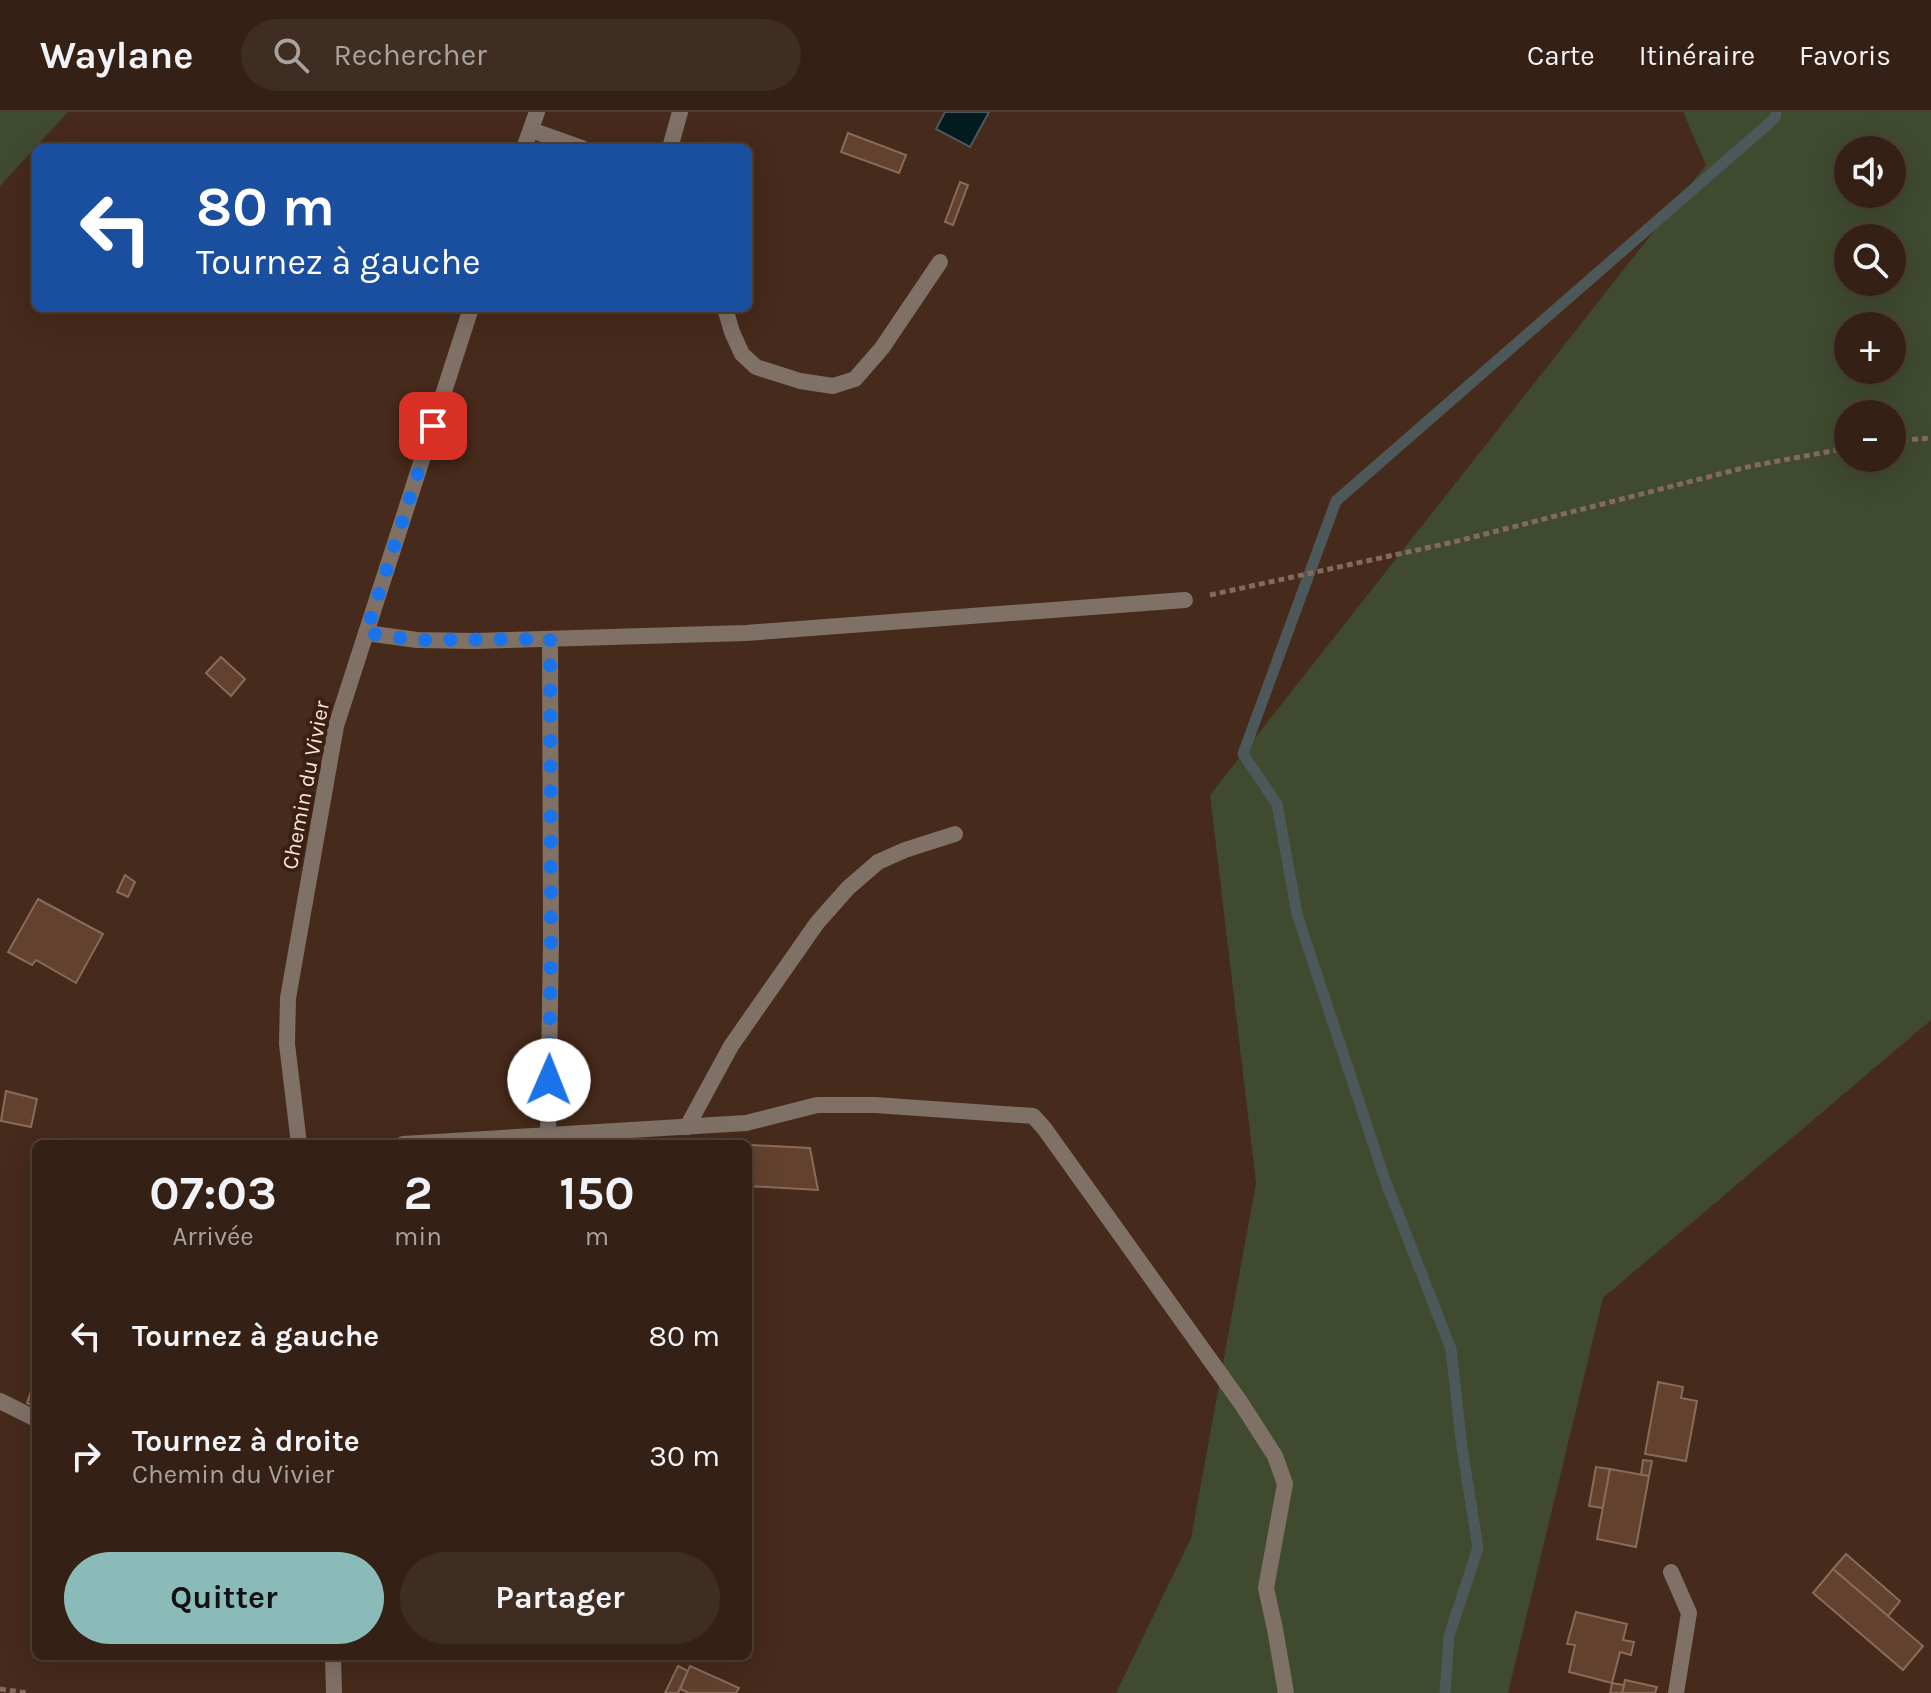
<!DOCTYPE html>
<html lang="fr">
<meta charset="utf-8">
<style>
:root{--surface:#342014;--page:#3f2d22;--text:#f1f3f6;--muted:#a9a3a0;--line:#4e3e34;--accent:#8bbbb9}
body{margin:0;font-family:Karla,sans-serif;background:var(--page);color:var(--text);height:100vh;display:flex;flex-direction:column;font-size:30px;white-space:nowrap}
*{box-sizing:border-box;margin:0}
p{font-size:26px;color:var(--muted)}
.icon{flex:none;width:44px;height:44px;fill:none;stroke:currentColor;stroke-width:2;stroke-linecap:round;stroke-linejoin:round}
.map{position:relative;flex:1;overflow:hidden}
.panel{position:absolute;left:32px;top:1028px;width:720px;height:520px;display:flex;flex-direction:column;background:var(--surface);border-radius:12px;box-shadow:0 8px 32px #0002,0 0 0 2px var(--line)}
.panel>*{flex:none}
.banner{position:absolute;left:32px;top:32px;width:720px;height:168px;border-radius:12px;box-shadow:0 8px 32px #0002,0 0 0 2px var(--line);background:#1a4fa0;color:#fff;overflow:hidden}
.fabs{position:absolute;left:1834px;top:24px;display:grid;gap:16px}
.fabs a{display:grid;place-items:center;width:72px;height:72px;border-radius:50%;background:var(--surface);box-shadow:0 8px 32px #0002,0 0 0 2px var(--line);font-size:40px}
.pin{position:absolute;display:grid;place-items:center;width:68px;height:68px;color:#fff;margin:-34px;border-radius:16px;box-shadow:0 4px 12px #0006}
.me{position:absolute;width:88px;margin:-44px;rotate:1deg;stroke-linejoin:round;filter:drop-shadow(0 0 6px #0008)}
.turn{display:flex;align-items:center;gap:28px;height:168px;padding:0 32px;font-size:36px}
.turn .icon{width:104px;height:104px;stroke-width:2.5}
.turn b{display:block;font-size:56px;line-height:68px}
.eta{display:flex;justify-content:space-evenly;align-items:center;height:136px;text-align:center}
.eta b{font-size:48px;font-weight:700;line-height:56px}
.primary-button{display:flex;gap:16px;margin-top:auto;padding:16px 32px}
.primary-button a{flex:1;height:92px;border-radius:48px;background:var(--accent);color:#111;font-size:32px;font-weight:700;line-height:92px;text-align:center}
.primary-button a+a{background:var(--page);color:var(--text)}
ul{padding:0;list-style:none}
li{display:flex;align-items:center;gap:24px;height:120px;padding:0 32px}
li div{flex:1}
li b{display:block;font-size:30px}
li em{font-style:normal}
header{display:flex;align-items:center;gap:48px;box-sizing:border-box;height:112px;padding:0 40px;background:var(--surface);border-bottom:2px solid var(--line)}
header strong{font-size:38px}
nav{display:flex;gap:44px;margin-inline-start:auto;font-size:28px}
.search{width:560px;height:72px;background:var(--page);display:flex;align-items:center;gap:20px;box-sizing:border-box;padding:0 28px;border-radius:44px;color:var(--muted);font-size:30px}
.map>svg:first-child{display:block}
.green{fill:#3f4a2f;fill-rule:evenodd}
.water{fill:#031a21;stroke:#4d585a;stroke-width:2}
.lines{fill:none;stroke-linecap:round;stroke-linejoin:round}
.stream{stroke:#4d585a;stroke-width:11}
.building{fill:#62412f;stroke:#8a6b5a;stroke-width:2}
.path{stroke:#836a5d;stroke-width:5;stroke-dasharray:6 4;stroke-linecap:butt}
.service{stroke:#807167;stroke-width:16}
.minor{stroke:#807167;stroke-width:16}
.route{stroke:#1a73e8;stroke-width:14;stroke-dasharray:0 25.2}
.labels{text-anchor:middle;stroke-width:8;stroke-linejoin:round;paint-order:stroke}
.street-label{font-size:22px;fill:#fae8de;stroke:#3b2011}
</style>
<header>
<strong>Waylane</strong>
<div class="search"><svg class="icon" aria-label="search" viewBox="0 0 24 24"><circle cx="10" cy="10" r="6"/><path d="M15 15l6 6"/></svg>Rechercher</div>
<nav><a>Carte</a><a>Itinéraire</a><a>Favoris</a></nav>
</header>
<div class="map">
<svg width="1931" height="1581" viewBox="0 0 1931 1581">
<rect width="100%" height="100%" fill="#462a1b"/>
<g class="green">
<path d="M 0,0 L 68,0 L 0,74 Z"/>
<path d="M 1683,0 L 1931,0 L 1931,908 L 1603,1186 L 1508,1581 L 1116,1581 L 1191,1426 L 1256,1071 L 1210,683 L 1706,53 ZM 1848,38 L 1892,38 L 1892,82 L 1848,82 ZM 1848,126 L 1892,126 L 1892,170 L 1848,170 ZM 1848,214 L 1892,214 L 1892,258 L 1848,258 ZM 1848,302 L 1892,302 L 1892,346 L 1848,346 Z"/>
</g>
<path class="water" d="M 945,0 L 989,0 L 970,35 L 936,17 Z"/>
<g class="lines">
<path class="stream" d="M 1445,1581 L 1449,1524 L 1478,1436 L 1462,1335 L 1451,1237 L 1385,1068 L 1297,802 L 1277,692 L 1243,642 L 1336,389 L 1775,6 L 1776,0"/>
</g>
<g class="building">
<path d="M 848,21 L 906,43 L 899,61 L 841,40 Z"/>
<path d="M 960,70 L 968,73 L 953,113 L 945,110 Z"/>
<path d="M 221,545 L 245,567 L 231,584 L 206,561 Z"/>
<path d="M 125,763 L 135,770 L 128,785 L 117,780 Z"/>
<path d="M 38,787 L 103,822 L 76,871 L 36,848 L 32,853 L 8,840 Z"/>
<path d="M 6,979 L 37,987 L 31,1015 L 1,1009 Z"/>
<path d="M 751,1033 L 810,1036 L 818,1078 L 748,1074 L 748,1048 L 750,1049 Z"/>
<path d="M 36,1265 L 36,1295 L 27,1291 Z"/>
<path d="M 1658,1270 L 1683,1275 L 1681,1286 L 1697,1289 L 1686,1349 L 1645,1342 Z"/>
<path d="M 1643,1348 L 1652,1349 L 1649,1364 L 1641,1363 Z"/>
<path d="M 1596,1355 L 1610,1357 L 1603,1396 L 1589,1394 Z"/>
<path d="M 1610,1357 L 1649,1364 L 1636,1435 L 1597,1427 Z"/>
<path d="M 1846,1442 L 1900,1489 L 1888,1504 L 1833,1457 Z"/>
<path d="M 1833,1457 L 1923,1534 L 1903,1558 L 1813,1481 Z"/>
<path d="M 1576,1500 L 1627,1512 L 1623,1528 L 1634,1530 L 1631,1543 L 1620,1540 L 1612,1571 L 1569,1560 L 1575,1533 L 1567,1532 Z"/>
<path d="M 678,1554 L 688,1559 L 678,1581 L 665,1581 Z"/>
<path d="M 690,1554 L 739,1576 L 736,1581 L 689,1581 L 680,1577 Z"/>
<path d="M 1625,1568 L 1657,1575 L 1655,1581 L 1622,1581 Z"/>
<path d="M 1612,1571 L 1624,1573 L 1622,1581 L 1610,1581 Z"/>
</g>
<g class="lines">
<g class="path">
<path d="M 1892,329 L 1931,326"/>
<path d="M 1210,483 L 1454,430 L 1751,354 L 1848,336"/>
<path d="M 0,1577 L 27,1581"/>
</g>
<g class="service">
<path d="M 531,18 L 582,36"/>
<path d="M 670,36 L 680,0"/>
<path d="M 725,196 L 732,220 L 742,242 L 756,255 L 800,269 L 833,274 L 855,267 L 882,236 L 940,150"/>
<path d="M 366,521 L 417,528 L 473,529 L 746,521 L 1185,488"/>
<path d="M 687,1015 L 731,934 L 817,811 L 848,776 L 878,750 L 905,738 L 955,722"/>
<path d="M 548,1024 L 551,828 L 550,527"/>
<path d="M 403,1032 L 746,1011 L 817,993 L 875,993 L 1033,1004 L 1044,1016 L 1241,1291 L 1275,1344 L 1285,1372 L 1266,1476 L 1275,1517 L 1286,1581"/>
<path d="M 0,1289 L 36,1307"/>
</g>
<g class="minor">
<path d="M 524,36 L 537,0"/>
<path d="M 299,1032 L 287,932 L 288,886 L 336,614 L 471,196"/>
<path d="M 1671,1460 L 1689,1501 L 1676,1581"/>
<path d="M 333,1544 L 334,1581"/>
</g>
</g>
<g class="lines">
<path class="route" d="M 433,314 L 366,521 L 417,528 L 550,527 L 551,828 L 549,968"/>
</g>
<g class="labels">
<g class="street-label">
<text transform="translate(305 673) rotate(-79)" y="8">Chemin du Vivier</text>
</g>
</g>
</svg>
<div class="fabs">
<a><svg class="icon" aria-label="sound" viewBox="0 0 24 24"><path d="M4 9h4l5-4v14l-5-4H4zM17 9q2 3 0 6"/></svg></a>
<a><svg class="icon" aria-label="search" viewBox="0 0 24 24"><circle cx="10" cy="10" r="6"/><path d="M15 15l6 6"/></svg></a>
<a>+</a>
<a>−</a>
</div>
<div class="pin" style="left:433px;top:314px;background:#d93025"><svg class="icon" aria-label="arrive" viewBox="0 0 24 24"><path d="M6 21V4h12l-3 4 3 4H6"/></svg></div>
<svg class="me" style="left:549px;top:968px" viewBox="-20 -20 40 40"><circle r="19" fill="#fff"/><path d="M0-13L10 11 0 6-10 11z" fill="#1a73e8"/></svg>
<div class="banner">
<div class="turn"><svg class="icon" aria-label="left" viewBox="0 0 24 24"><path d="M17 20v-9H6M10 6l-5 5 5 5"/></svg><div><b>80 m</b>Tournez à gauche</div></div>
</div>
<section class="panel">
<div class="eta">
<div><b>07:03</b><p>Arrivée</p></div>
<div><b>2</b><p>min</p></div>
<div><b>150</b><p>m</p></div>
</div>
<ul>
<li><svg class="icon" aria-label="left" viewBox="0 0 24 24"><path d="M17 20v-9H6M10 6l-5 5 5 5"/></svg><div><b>Tournez à gauche</b></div><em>80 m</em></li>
<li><svg class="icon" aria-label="right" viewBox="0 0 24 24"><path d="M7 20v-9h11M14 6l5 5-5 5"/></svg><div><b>Tournez à droite</b><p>Chemin du Vivier</p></div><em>30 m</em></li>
</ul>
<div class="primary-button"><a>Quitter</a><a>Partager</a></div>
</section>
</div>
